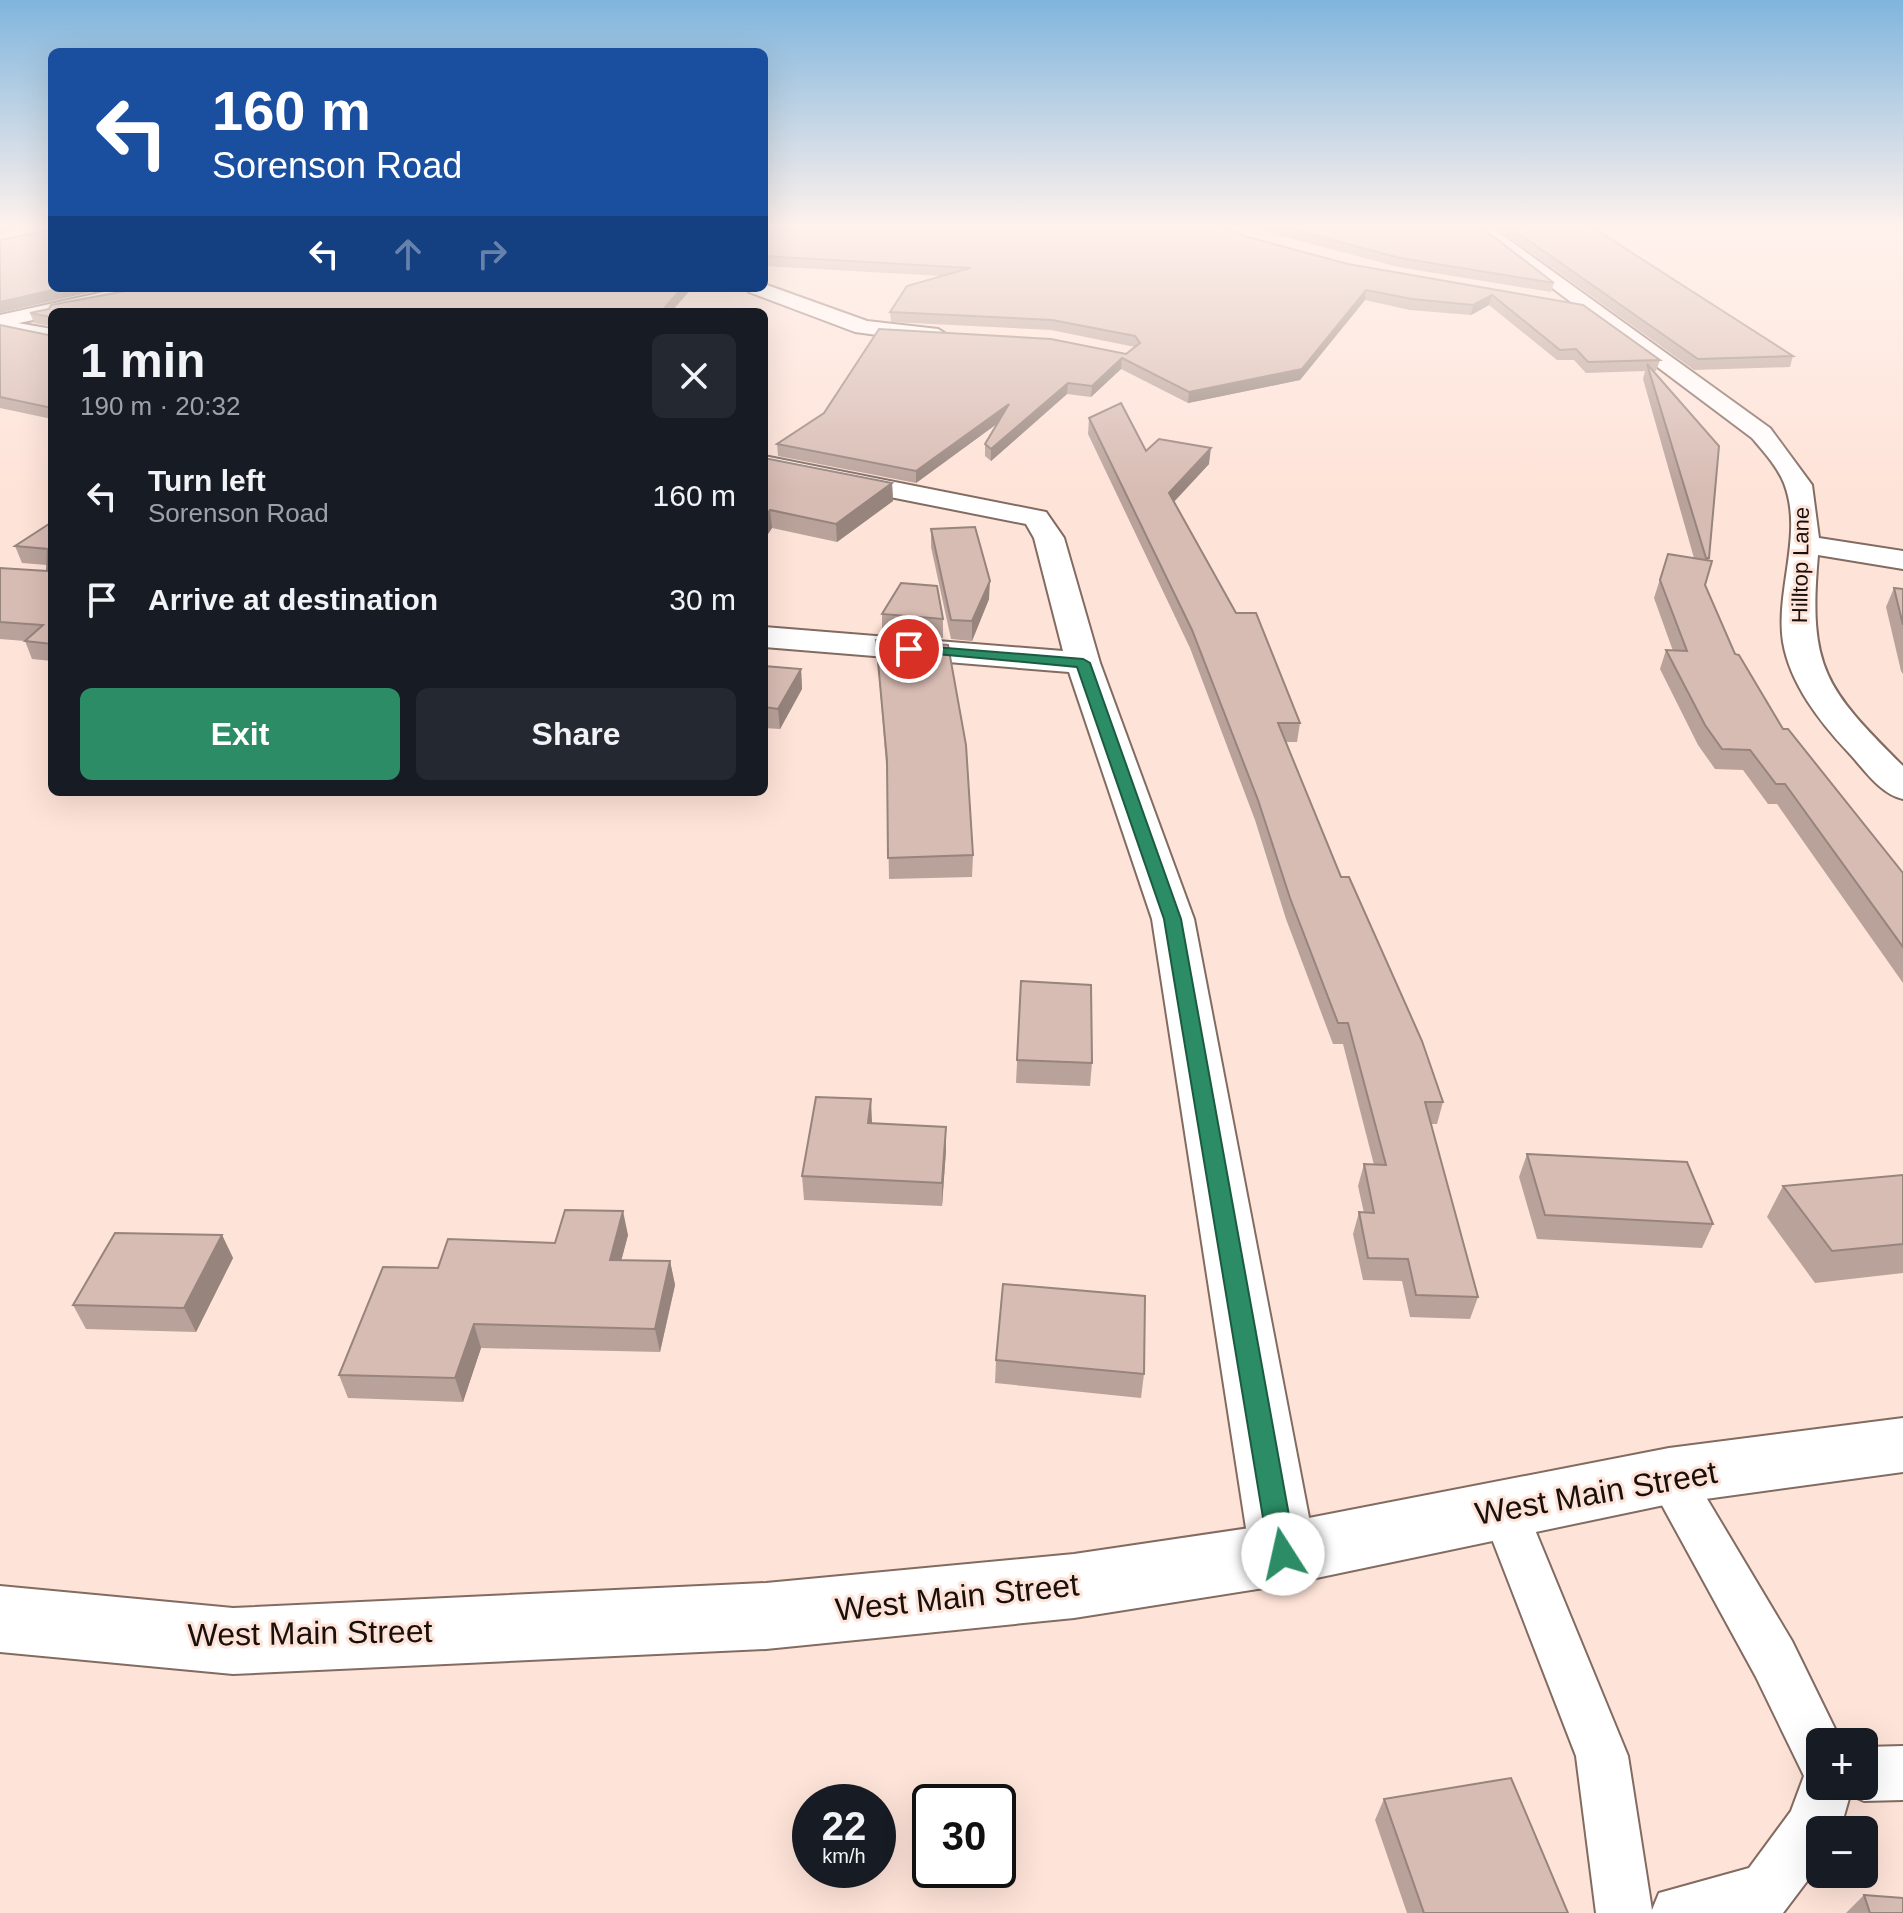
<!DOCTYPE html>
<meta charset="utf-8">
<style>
:root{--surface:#171b24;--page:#242831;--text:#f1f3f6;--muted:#9ea1a6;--accent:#2b8c65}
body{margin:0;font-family:Arial,sans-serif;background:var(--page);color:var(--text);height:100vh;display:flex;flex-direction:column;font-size:30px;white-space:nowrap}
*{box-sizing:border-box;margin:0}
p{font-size:26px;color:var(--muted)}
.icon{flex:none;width:44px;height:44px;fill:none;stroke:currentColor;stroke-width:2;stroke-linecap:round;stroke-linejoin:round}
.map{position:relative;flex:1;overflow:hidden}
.details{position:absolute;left:48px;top:308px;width:720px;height:488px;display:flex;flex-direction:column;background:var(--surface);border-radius:12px;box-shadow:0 8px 32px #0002}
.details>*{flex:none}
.top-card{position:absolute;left:48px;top:48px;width:720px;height:244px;border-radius:12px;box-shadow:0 8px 32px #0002;background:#1a4fa0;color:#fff;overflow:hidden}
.buttons{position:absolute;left:1806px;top:1728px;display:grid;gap:16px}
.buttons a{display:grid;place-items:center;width:72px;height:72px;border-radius:12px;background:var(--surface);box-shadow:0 8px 32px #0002;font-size:40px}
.speed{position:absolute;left:792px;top:1784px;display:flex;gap:16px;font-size:40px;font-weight:700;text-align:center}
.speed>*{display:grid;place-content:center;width:104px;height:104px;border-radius:50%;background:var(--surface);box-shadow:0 8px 32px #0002;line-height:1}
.speed small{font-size:20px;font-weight:400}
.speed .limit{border:4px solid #111;border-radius:12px;background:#fff;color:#111}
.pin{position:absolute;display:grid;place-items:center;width:68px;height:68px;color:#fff;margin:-34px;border:4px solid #fff;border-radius:50%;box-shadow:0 2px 8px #0007}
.me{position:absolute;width:88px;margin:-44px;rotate:350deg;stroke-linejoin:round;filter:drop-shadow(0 0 6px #0008)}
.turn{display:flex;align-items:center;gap:28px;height:168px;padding:0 32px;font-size:36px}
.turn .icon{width:104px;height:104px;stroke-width:2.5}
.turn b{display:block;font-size:56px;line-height:68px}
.lanes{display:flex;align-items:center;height:76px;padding:0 32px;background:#0003;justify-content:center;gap:40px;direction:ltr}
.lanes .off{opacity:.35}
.round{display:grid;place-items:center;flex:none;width:84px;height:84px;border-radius:12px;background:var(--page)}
.head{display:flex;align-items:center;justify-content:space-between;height:136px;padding:0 32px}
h1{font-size:48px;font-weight:700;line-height:60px}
.cta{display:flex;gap:16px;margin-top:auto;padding:16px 32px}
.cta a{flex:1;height:92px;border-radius:12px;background:var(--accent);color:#fff;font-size:32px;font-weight:700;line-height:92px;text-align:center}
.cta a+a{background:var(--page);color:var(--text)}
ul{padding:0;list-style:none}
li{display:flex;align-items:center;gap:24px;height:104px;padding:0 32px}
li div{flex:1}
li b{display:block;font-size:30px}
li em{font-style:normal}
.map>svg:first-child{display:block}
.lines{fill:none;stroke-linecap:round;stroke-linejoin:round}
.service-casing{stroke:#826b61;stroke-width:4}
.minor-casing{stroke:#826b61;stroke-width:4}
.tertiary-casing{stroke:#826b61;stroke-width:4}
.secondary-casing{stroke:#826b61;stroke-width:4}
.service{fill:#fff;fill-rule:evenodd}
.minor{fill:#fff;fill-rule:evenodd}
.tertiary{fill:#fff;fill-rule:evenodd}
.secondary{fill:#fff;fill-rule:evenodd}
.wall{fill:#b9a29a}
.shaded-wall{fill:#96847d}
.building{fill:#d7bcb3;stroke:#96847d;stroke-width:2}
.route{fill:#2b8c65;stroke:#1c5b42;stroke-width:2}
.labels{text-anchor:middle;stroke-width:6;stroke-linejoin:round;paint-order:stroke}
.far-street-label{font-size:22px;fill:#19100c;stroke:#fee3d8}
.near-street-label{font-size:32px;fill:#19100c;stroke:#fee3d8}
</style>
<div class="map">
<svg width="1903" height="1913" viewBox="0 0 1903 1913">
<rect width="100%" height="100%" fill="#fee3d8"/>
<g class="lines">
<g class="service-casing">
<path id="service" d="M 1669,1456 L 1685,1462 L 1792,1641 L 1839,1737 L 1841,1742 L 1820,1742 L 1820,1786 L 1864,1786 L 1864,1747 L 1903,1746 L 1903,1800 L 1864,1801 L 1850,1795 L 1840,1830 L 1820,1830 L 1820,1864 L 1783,1913 L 1596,1913 L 1576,1756 L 1480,1508 L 1487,1493 L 1503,1487 L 1519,1493 L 1526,1508 L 1628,1756 L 1652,1910 L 1659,1893 L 1749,1868 L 1791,1811 L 1804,1776 L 1756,1677 L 1646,1476 L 1653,1462 Z"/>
</g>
<g class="minor-casing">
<g id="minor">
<path d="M 1467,224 L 1487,224 L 1770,428 L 1812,485 L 1819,538 L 1903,551 L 1903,569 L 1818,555 C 1808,668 1825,688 1903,766 L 1903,799 C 1880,794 1864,769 1848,752 C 1820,722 1790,684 1783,642 C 1775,590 1804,534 1784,483 C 1777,466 1764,452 1752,438 Z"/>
<path d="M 764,284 L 867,321 L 938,329 L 949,336 L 938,343 L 855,332 L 749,292 L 746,288 L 764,288 Z"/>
<path d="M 0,320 L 52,329 L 52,343 L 0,332 Z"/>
<path d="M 764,456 L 1046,512 L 1064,538 L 1100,663 L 1194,919 L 1316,1554 L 1306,1576 L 1283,1585 L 1260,1576 L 1250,1554 L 1152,919 L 1069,672 L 764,647 L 764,627 L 1063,651 L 1034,538 L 1026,524 L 764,472 Z"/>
</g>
</g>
<g class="tertiary-casing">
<path id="tertiary" d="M 1903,1418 L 1903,1472 L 1669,1504 L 1283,1585 L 1074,1618 L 766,1649 L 233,1674 L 0,1652 L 0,1586 L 233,1608 L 766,1583 L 1074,1554 L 1283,1523 L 1669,1448 Z"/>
</g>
<g class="secondary-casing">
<path id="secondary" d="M 122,288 L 160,288 L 150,294 L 69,312 L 52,312 L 52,316 L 0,327 L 0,315 Z"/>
</g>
<use href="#service" class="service"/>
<use href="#minor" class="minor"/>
<use href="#tertiary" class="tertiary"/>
<use href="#secondary" class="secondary"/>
</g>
<g class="wall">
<path d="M 764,224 L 1248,237 L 1348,264 L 1583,305 L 1660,360 L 1656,371 L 1654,371 L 1709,560 L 1705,585 L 1735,654 L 1783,729 L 1903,873 L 1903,983 L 1777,804 L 1768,804 L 1743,770 L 1715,769 L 1698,745 L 1660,669 L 1666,650 L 1673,651 L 1654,598 L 1668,554 L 1694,558 L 1643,379 L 1645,371 L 1586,373 L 1574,360 L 1557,360 L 1489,305 L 1471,315 L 1410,310 L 1365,300 L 1300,380 L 1188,403 L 1121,369 L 1091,397 L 1067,394 L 991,461 L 985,456 L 985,444 L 998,423 L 916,483 L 778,456 L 777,444 L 1126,354 L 1135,347 L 1051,330 L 891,322 L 890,312 L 942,276 L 764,266 Z"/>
<path d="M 1221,224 L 1477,224 L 1554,283 L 1551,292 L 1398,267 L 1255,229 Z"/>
<path d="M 1491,224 L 1587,224 L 1793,356 L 1790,367 L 1694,370 Z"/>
<path d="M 142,288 L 692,288 L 671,312 L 52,312 L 52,419 L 0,408 L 0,325 L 48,335 L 51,332 L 51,326 L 34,323 L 30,313 Z"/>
<path d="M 1089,418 L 1146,451 L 1209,464 L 1174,502 L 1236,613 L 1300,723 L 1297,742 L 1286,742 L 1341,877 L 1443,1102 L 1437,1124 L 1431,1124 L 1478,1297 L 1470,1319 L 1410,1317 L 1402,1281 L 1363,1280 L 1353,1234 L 1359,1212 L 1364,1213 L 1358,1186 L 1364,1164 L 1374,1165 L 1343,1044 L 1333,1044 L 1286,919 L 1255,820 L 1190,648 L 1088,434 Z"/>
<path d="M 764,458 L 892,483 L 893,501 L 837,542 L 772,528 L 764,540 Z"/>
<path d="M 52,522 L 52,661 L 32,659 L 25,641 L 0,639 L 0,568 L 47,571 L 47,565 L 22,563 L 15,546 Z"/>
<path d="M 931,529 L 989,599 L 972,641 L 951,639 L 931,547 Z"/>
<path d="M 1894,588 L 1903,589 L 1903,674 L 1901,671 L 1886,607 Z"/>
<path d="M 882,614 L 943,619 L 943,638 L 882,633 Z"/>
<path d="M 876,640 L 973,855 L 972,877 L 889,879 L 887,777 Z"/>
<path d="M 764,666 L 801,669 L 802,689 L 780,729 L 764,728 Z"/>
<path d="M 1021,981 L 1092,1063 L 1090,1086 L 1016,1083 Z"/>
<path d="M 872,1123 L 946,1127 L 946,1150 L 942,1206 L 804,1200 L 802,1176 Z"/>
<path d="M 1527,1154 L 1713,1224 L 1702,1248 L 1537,1239 L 1519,1177 Z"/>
<path d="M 1903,1175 L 1903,1273 L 1815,1283 L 1767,1217 L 1783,1186 Z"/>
<path d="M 222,1235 L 233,1258 L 196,1332 L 86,1329 L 73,1305 Z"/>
<path d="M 628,1235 L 621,1261 L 670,1261 L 675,1285 L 660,1352 L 481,1348 L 463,1402 L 348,1398 L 339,1375 L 438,1268 L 555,1243 Z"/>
<path d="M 996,1360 L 1144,1374 L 1141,1398 L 995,1383 Z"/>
<path d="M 1384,1799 L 1568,1913 L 1407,1913 L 1375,1820 Z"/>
<path d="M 1864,1895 L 1903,1913 L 1846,1913 Z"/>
</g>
<g class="shaded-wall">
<path d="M 0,224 L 47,224 L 0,233 Z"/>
<path d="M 61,288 L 108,288 L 0,313 L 0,302 Z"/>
<path d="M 682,288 L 692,288 L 671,312 L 661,312 Z"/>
<path d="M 1366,290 L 1365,300 L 1300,380 L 1188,403 L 1189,392 Z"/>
<path d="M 1492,295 L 1489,305 L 1471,315 L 1473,305 Z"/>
<path d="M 1122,358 L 1121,369 L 1091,397 L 1092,386 Z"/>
<path d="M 1068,383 L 1067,394 L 991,461 L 991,449 Z"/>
<path d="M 1009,404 L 1009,415 L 916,483 L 916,471 Z"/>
<path d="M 1211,448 L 1209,464 L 1167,509 L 1169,493 Z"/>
<path d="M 892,483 L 893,501 L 837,542 L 836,524 Z"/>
<path d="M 770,510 L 772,528 L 764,540 L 764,520 Z"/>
<path d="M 990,581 L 989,599 L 972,641 L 972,621 Z"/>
<path d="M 801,669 L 802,689 L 780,729 L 778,709 Z"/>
<path d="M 871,1099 L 872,1122 L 869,1146 L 868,1123 Z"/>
<path d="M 946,1127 L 946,1150 L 942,1206 L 942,1183 Z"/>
<path d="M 623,1211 L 628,1235 L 615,1284 L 610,1260 Z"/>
<path d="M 222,1235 L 233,1258 L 196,1332 L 184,1308 Z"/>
<path d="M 670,1261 L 675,1285 L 660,1352 L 655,1329 Z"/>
<path d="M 474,1324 L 481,1348 L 463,1402 L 455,1378 Z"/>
</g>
<g class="building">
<path d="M 51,224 L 52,224 L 52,288 L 61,288 L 0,302 L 0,240 L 50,230 Z"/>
<path d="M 764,224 L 1215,224 L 1248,237 L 1348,264 L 1583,305 L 1660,360 L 1588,362 L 1576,349 L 1560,350 L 1492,295 L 1473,305 L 1412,299 L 1366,290 L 1302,369 L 1189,392 L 1122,358 L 1092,386 L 1068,383 L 991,449 L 985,444 L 1009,404 L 916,471 L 777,444 L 824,413 L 879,329 L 1051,339 L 1126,354 L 1140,343 L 1135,336 L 1052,320 L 890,312 L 907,286 L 970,268 L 764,256 Z"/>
<path d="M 1272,224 L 1477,224 L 1554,283 L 1400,258 Z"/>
<path d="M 1505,224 L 1587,224 L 1793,356 L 1698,359 Z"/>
<path d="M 142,288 L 682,288 L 661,312 L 52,312 L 52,408 L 0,397 L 0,325 L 48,335 L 51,332 L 51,317 L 30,313 L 49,309 L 51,305 Z"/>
<path d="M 1647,364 L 1719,446 L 1709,558 L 1706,558 Z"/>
<path d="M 1121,403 L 1146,451 L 1159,439 L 1211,448 L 1169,493 L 1236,613 L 1256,613 L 1300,723 L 1278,723 L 1341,877 L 1349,877 L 1422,1041 L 1443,1102 L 1425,1102 L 1478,1297 L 1416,1295 L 1408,1259 L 1368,1258 L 1359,1212 L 1374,1213 L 1364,1164 L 1386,1165 L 1348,1023 L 1338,1023 L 1290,898 L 1258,800 L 1192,630 L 1089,418 Z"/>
<path d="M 764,458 L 892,483 L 836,524 L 770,510 L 764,520 Z"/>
<path d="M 52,522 L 52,644 L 25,641 L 43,625 L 0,622 L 0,568 L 47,571 L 48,549 L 15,546 Z"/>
<path d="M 975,527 L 990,581 L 972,621 L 951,620 L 931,529 Z"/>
<path d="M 1668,554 L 1712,561 L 1705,585 L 1735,654 L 1739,655 L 1783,729 L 1788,729 L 1903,873 L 1903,947 L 1785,784 L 1776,784 L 1750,750 L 1722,749 L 1705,725 L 1666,650 L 1687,651 L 1660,580 Z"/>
<path d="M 901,583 L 937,586 L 943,619 L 882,614 Z"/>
<path d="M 1894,588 L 1903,589 L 1903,625 Z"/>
<path d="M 876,640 L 948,645 L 966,745 L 973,855 L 888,858 L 887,760 Z"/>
<path d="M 764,666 L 801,669 L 778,709 L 764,707 Z"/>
<path d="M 1021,981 L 1091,985 L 1092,1063 L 1017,1060 Z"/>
<path d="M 816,1097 L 871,1099 L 868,1123 L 946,1127 L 942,1183 L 802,1176 Z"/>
<path d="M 1527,1154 L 1687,1162 L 1713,1224 L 1545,1215 Z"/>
<path d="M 1903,1175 L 1903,1244 L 1832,1251 L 1783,1186 Z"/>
<path d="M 565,1210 L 623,1211 L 610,1260 L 670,1261 L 655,1329 L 474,1324 L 455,1378 L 339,1375 L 383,1267 L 438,1268 L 448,1239 L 555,1243 Z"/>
<path d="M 115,1233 L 222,1235 L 184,1308 L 73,1305 Z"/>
<path d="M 1003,1284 L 1145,1296 L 1144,1374 L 996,1360 Z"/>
<path d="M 1511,1778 L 1568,1913 L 1424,1913 L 1384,1799 Z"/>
<path d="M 1864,1895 L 1903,1898 L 1903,1913 L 1870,1913 Z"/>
</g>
<linearGradient id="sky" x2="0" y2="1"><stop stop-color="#80b5dd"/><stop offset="0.46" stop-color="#fff2ed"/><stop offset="1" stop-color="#fff2ed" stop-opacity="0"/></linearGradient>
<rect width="1903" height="492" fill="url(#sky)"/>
<path class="route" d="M 909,645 L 1083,659 L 1090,663 L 1181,919 L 1296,1554 L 1292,1563 L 1283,1567 L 1273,1563 L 1269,1554 L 1164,919 L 1077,667 L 904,651 L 904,646 Z"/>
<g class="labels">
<g class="far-street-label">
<text transform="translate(1800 565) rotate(-89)" y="8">Hilltop Lane</text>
</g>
<g class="near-street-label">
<text transform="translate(1596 1493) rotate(-10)" y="11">West Main Street</text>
<text transform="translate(957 1597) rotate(-6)" y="11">West Main Street</text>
<text transform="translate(310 1633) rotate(-1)" y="11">West Main Street</text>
</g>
</g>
</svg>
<div class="buttons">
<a>+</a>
<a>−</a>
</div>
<div class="speed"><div>22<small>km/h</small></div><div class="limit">30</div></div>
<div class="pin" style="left:909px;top:649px;background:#d93025"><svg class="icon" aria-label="arrive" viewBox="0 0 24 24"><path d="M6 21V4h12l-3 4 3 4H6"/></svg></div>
<svg class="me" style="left:1283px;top:1554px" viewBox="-20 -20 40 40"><circle r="19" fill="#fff"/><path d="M0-13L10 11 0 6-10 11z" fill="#2b8c65"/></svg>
<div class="top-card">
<div class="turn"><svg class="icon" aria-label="left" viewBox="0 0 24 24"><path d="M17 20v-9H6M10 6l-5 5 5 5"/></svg><div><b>160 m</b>Sorenson Road</div></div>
<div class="lanes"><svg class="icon" aria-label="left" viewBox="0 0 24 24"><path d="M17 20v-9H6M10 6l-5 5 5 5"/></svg><svg class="icon off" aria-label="ahead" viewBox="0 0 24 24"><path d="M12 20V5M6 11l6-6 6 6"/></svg><svg class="icon off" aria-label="right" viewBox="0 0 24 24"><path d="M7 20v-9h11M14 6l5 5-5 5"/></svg></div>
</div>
<section class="details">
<div class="head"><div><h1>1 min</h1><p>190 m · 20:32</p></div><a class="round"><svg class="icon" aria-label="close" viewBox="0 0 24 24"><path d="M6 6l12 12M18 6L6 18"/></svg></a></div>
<ul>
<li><svg class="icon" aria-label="left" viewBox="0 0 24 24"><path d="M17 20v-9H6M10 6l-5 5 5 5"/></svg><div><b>Turn left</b><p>Sorenson Road</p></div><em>160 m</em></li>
<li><svg class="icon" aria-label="arrive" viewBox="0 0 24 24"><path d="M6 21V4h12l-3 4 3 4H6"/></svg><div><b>Arrive at destination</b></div><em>30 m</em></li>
</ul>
<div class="cta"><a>Exit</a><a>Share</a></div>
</section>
</div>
